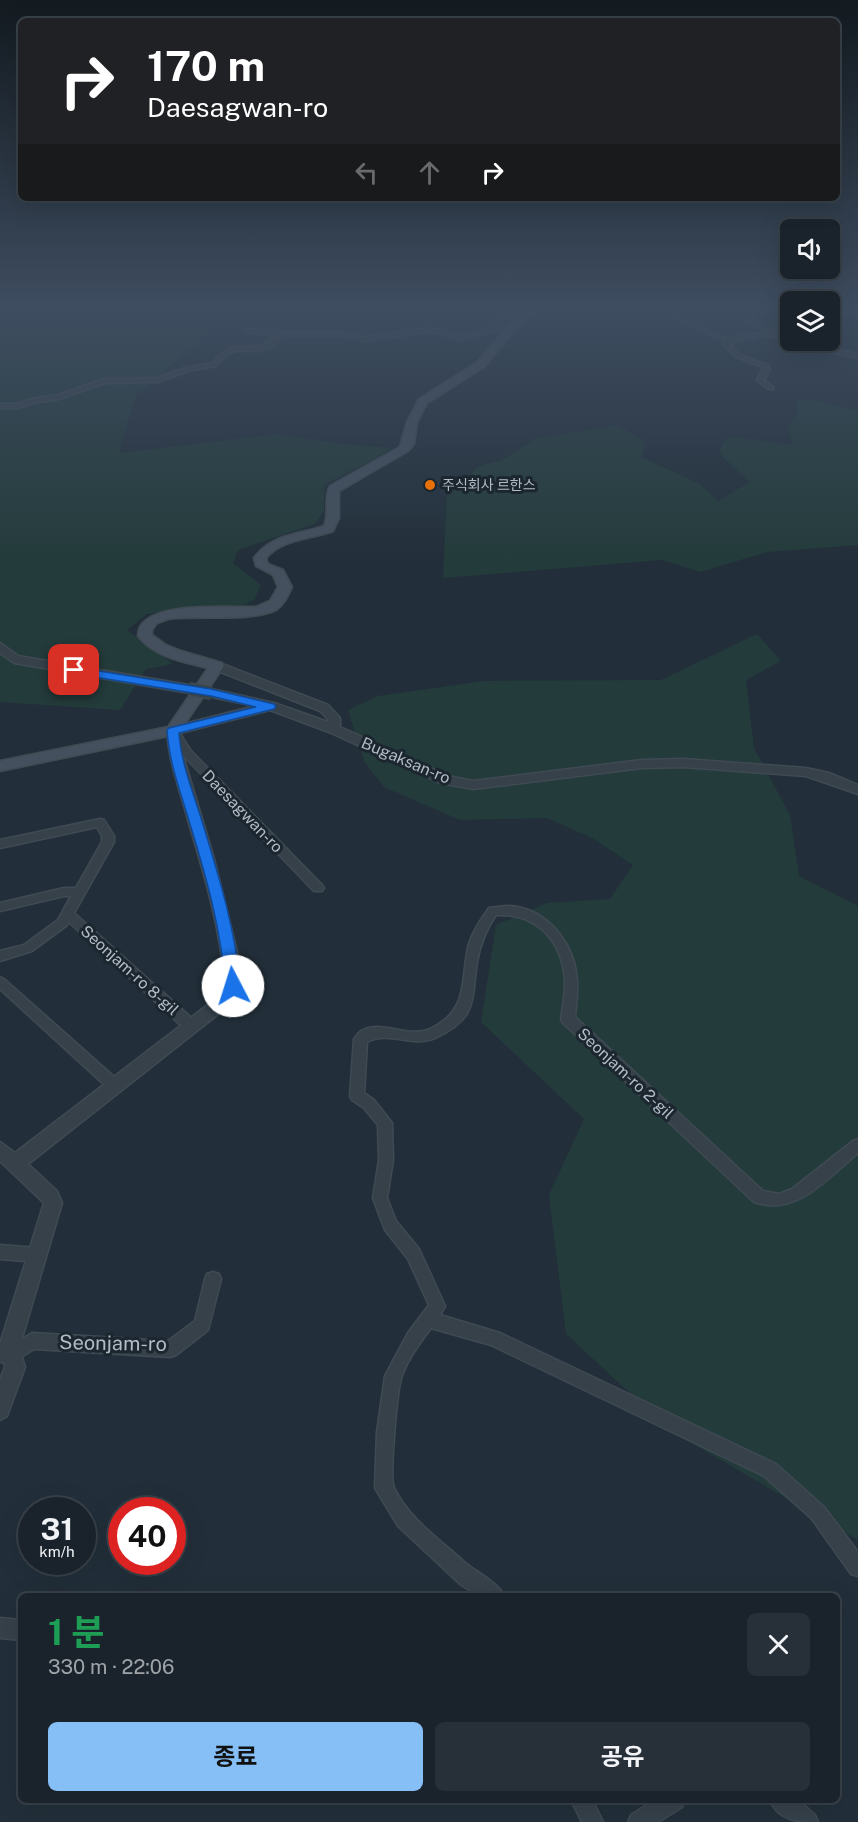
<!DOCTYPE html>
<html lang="ko">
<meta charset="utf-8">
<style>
:root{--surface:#1a232c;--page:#272f38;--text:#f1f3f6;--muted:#9fa4a9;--line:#384048;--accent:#86bff6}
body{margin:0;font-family:"Public Sans","Noto Sans KR",sans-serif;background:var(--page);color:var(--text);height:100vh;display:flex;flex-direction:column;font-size:22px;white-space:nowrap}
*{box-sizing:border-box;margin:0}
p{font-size:20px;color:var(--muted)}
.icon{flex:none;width:33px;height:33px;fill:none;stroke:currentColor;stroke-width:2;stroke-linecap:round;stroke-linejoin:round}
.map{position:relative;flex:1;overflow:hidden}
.details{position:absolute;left:18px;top:1593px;width:822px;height:210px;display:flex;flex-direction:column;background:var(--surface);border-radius:9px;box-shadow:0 6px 24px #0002,0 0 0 2px var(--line)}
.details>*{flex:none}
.guide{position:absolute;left:18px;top:18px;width:822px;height:183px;border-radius:9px;box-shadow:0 6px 24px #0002,0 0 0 2px var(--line);background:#202124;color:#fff;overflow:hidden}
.fabs{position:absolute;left:780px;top:219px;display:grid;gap:12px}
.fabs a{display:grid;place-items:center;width:60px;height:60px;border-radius:9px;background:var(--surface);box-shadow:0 6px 24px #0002,0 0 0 2px var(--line);font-size:30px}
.speed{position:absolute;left:18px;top:1497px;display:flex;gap:12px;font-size:30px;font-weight:700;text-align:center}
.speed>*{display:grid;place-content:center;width:78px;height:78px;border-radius:50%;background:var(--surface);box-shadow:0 6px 24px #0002,0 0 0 2px var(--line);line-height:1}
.speed small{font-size:15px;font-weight:400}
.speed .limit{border:9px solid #d22;background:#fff;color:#111}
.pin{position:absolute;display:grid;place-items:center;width:51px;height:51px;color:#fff;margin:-26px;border-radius:12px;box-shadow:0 3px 9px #0006}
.me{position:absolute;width:66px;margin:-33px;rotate:355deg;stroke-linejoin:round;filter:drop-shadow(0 0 4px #0008)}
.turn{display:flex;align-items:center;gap:21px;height:126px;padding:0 30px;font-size:27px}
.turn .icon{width:78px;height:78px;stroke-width:2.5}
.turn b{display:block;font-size:42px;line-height:51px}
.lanes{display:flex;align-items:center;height:57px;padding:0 30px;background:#0003;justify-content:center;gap:30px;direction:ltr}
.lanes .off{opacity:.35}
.round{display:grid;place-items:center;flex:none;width:63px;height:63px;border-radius:9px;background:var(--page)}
.head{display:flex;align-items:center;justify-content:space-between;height:102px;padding:0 30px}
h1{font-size:36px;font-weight:700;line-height:45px;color:#1e9e55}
.primary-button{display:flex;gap:12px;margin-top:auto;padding:12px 30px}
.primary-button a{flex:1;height:69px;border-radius:9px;background:var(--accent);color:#111;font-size:24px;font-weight:700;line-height:69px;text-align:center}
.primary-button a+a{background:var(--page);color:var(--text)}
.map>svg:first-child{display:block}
.green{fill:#243b3b}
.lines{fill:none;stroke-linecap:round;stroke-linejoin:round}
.minor-casing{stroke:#3f4a53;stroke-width:3}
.tertiary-casing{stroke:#3f4a53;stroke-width:3}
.secondary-casing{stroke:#3f4a53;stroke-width:3}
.minor{fill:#36414a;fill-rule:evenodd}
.tertiary{fill:#36414a;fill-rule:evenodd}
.secondary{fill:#44505d;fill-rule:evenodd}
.tertiary-bridge-casing{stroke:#3f4a53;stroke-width:14;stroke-linecap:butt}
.tertiary-bridge{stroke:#36414a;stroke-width:11}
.route{fill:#1a73e8;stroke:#114b97;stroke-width:1.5}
.food-dot{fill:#e8710a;stroke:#1b262f;stroke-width:2}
.labels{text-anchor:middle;stroke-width:6;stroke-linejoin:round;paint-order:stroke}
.far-poi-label{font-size:14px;fill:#b1bcc6;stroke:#1b262f;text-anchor:start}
.street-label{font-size:16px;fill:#b1bcc6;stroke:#1b262f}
.near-street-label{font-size:20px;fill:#b1bcc6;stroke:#1b262f}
</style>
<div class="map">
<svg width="858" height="1822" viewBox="0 0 858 1822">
<rect width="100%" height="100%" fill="#222f3a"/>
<g class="green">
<path d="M 0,306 L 241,306 L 136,395 L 119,453 L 278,434 L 335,443 L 391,448 L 380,456 L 324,485 L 324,510 L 315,524 L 238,550 L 233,563 L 261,585 L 254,600 L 235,609 L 186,609 L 147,614 L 127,630 L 173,664 L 146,669 L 120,710 L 0,702 Z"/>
<path d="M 800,400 L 819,401 L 858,411 L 858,545 L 767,552 L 700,572 L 662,560 L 443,578 L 447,496 L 462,485 L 478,466 L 501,461 L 537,438 L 618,425 L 646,443 L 641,457 L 700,484 L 718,501 L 750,482 L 723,457 L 720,451 L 722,444 L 728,438 L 736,437 L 793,445 L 787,427 L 798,413 L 796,403 Z"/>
<path d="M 757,634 L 781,661 L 746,680 L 754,748 L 790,815 L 799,876 L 858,906 L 858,1540 L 671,1431 L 566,1334 L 549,1195 L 584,1119 L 481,1022 L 496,925 L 547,903 L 610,899 L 633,865 L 594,839 L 547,818 L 460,820 L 384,787 L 365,763 L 348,710 L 378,696 L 484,681 L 661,680 Z"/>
</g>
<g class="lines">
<g class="minor-casing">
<g id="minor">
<path d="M 43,306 L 49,306 L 47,312 L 42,311 Z"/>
<path d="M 664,306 L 670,306 L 675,314 L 730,340 L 741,335 L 769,333 L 747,321 C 751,312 759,306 769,306 L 755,317 L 753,320 L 769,330 L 790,335 L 790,339 C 773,335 746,335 730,345 L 740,355 L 768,365 L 770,369 L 764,380 L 773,387 L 773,389 L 769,389 L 757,380 L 763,367 L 736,357 L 723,345 L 726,342 L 671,316 Z"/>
<path d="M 830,306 L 858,309 L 858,313 L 830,310 Z"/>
<path d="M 516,310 L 534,313 C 522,317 510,313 497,321 L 497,326 L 512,326 L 514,327 L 514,329 L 498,330 L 463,340 L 439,333 L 427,332 L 365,341 L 345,336 L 282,336 C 278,340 274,346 268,348 C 243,358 238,339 216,366 L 188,371 L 158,382 L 105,383 L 59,399 L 33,403 L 18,408 L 0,408 L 0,404 L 17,404 L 32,399 L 58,395 L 104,379 L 157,378 L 185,368 L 212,363 C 237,332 252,360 275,335 L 245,332 L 244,331 L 247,329 L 281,332 L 345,332 L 365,337 L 427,328 L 439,329 L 463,336 L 491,328 L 492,319 L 500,314 Z"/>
<path d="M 798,340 L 807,340 L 820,346 L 858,354 L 858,358 L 816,349 Z"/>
<path d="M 173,728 L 177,729 L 191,751 L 322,885 L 324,888 L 322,891 L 314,891 L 183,755 L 168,731 Z"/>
<path d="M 100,819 L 104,820 L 114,836 L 114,842 L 74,913 L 196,1022 L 198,1026 L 196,1030 L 186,1030 L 69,922 L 66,926 L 32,951 L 0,961 L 0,951 L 24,945 L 58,920 L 71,896 L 64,896 L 0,911 L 0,903 L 64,888 L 76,888 L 102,842 L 102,836 L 97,827 L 0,848 L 0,840 Z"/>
<path d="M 507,906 C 547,907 574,943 577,980 C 578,992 576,1005 575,1017 L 763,1191 L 779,1194 L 792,1189 L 853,1141 L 858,1139 L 858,1153 C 828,1178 796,1217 754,1202 L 563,1023 L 561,1019 C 563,1007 565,994 565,982 C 563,941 537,913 496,915 C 486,930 480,944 477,962 C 471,1002 478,1018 435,1038 C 413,1048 389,1030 367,1042 L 364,1093 L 374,1100 L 392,1123 L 393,1160 L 387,1198 L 396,1221 L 419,1249 L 445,1306 L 440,1315 L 500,1333 L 776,1464 L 824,1507 L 858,1552 L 858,1576 L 851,1574 L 812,1519 L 764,1476 L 491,1345 L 431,1328 C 421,1341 405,1363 401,1379 C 397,1393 389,1478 394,1488 C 409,1519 439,1539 463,1561 C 474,1571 499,1583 504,1596 L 479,1596 L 460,1584 L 398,1526 L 375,1488 L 377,1432 L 385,1376 L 408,1333 L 429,1305 L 408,1259 L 385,1230 L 373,1198 L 379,1160 L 378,1125 L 364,1108 L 352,1100 L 350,1096 L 354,1039 C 369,1014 404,1037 424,1031 C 429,1030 436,1026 440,1023 C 469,1005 461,973 469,944 C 473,931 481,919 489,908 Z"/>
<path d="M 0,977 L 4,979 L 120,1082 L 122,1086 L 120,1090 L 115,1092 L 110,1090 L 0,989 Z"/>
<path d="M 0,1245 L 37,1248 L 42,1250 L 45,1255 L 42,1260 L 37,1262 L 0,1259 Z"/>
<path d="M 213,1272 L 219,1274 L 221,1279 L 208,1330 L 176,1355 L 170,1357 L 34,1349 L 11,1363 L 0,1362 L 0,1346 L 9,1347 L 32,1333 L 168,1341 L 195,1321 L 205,1279 L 207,1274 Z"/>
<path d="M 0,1618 L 21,1620 L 21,1640 L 0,1638 Z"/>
<path d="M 571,1800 L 592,1800 L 603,1822 L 582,1822 Z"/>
<path d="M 655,1800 L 685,1800 L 682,1807 L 658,1822 L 628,1822 L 631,1815 Z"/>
<path d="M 770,1800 L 798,1800 L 815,1815 L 818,1822 C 799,1822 778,1821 770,1800 Z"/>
</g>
</g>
<g class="tertiary-casing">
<g id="tertiary">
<path d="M 0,643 L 18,656 L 189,685 L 195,689 L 189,693 L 14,663 L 0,653 Z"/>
<path d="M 217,662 L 328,705 L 340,718 L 340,727 L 448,776 L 473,781 L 642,760 L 684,759 L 806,768 L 829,773 L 858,785 L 858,794 L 806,776 L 684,767 L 642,768 L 473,789 L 440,783 L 329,732 L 270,710 L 180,733 L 182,752 L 214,859 L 239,960 L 241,986 L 232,1001 L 217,1015 L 28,1164 L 57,1191 L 62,1203 L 19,1348 L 25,1367 L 7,1416 L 0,1420 L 0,1380 L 5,1367 L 0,1344 L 44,1203 L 0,1161 L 0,1142 L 15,1153 L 205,1007 L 225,985 C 221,930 204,873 188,820 C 180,790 169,762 167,731 L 168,728 L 255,706 L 207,696 L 205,693 L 211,689 L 274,703 L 328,722 L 328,719 L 320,711 L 213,669 L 213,663 Z"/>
</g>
</g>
<g class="secondary-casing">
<path id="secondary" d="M 533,306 L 543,306 L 518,326 L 484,367 L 427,403 L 417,422 L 414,444 L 408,451 L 339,491 L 339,518 L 333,531 C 311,539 282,539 266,558 L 268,564 L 283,570 L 292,587 C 288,595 284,605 276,610 C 253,622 196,615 168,619 L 157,623 L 152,630 L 152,635 L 166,645 L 178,650 L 222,663 L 224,666 L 178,734 L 0,771 L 0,761 L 168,727 L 208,668 C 184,662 154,657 138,636 C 137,599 231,608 256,607 L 270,601 L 278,587 L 273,575 L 256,566 L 254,558 C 271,534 298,535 324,526 C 330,513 323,499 330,486 L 400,447 L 407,422 L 419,399 L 476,363 L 512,322 Z"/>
</g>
<use href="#minor" class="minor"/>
<use href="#tertiary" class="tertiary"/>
<use href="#secondary" class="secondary"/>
<g class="tertiary-bridge-casing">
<path id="tertiary-bridge" d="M 189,689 L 211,693"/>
</g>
<use href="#tertiary-bridge" class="tertiary-bridge"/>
</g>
<linearGradient id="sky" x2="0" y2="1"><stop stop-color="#131a20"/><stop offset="0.55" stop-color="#3e4d60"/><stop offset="1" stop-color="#3e4d60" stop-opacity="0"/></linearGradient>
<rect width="858" height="561" fill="url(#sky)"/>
<path class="route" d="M 74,667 L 211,689 L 274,704 L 276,706 L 274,709 L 179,733 C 181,763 193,792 202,821 C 218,874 236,930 240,986 L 238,990 L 228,990 L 225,986 C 222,932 206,876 190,824 C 181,793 169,763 167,730 L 169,728 L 256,707 L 211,696 L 70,673 L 70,668 Z"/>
<circle class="food-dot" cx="430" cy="485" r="6"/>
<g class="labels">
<g class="far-poi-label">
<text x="442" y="490">주식회사 르한스</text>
</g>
<g class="street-label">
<text transform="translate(406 760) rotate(23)" y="6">Bugaksan-ro</text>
<text transform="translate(243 811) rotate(46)" y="6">Daesagwan-ro</text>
<text transform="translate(130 970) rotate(42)" y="6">Seonjam-ro 8-gil</text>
<text transform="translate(626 1073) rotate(43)" y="6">Seonjam-ro 2-gil</text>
</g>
<g class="near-street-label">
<text transform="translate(113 1343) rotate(1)" y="7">Seonjam-ro</text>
</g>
</g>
</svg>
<div class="fabs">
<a><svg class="icon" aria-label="sound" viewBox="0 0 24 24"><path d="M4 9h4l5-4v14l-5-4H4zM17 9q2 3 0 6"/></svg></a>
<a><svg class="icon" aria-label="layers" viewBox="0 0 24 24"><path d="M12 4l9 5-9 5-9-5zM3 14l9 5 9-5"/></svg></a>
</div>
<div class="speed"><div>31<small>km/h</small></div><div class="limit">40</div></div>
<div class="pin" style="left:74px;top:670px;background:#d93025"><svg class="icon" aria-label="arrive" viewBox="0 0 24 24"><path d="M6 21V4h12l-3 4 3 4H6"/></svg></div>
<svg class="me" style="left:233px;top:986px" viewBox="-20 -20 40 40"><circle r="19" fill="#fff"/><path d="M0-13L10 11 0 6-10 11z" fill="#1a73e8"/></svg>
<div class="guide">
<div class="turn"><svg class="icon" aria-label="right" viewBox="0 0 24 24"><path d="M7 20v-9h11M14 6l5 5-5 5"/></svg><div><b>170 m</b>Daesagwan-ro</div></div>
<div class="lanes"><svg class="icon off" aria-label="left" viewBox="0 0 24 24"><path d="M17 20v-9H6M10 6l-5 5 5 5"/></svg><svg class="icon off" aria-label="ahead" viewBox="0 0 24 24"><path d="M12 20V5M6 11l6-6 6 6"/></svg><svg class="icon" aria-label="right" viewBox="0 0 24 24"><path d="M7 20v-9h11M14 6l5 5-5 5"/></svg></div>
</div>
<section class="details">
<div class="head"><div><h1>1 분</h1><p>330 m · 22:06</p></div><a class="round"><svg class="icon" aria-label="close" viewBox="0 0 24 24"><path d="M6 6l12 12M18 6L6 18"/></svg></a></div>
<div class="primary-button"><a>종료</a><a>공유</a></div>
</section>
</div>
